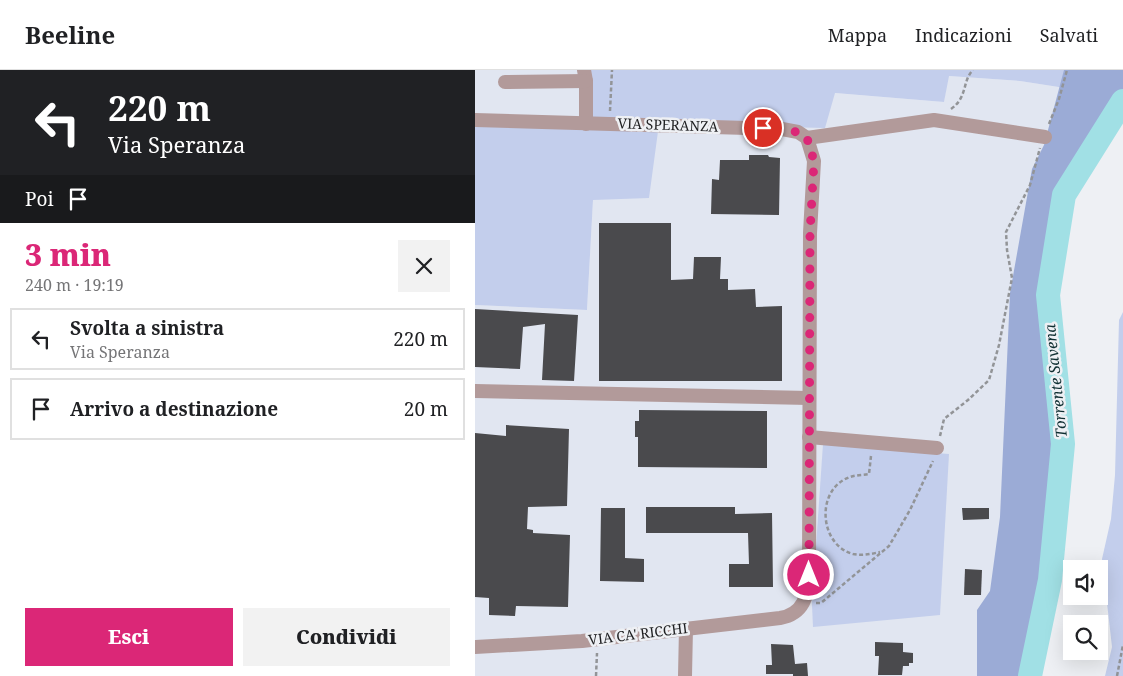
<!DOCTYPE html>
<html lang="it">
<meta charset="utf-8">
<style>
:root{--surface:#fff;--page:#f2f2f2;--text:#202124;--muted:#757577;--line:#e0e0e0;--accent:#db2777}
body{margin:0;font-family:"Noto Serif",serif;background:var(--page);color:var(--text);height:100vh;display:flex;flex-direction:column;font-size:19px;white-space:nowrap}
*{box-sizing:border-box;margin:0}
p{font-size:16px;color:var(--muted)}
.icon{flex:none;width:28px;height:28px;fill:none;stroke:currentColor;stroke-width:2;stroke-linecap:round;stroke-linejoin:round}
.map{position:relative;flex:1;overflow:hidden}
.side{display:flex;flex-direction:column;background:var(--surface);width:475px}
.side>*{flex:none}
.guide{background:#202124;color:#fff;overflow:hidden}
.controls{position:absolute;left:588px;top:490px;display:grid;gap:10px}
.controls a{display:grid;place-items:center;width:45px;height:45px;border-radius:0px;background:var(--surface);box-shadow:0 5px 20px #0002;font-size:25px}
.pin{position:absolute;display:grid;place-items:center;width:42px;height:42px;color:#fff;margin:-21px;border:2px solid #fff;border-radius:50%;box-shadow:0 1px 5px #0007}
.me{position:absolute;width:55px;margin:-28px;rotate:0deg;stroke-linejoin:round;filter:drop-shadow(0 0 4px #0008)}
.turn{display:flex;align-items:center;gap:18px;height:105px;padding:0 25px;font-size:22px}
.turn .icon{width:65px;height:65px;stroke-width:2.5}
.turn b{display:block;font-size:35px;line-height:42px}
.then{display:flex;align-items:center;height:48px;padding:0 25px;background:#0003;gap:10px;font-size:19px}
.round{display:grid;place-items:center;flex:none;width:52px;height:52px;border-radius:0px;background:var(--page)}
.headline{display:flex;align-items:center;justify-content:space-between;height:85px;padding:0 25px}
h1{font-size:30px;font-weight:800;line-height:38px;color:var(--accent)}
.primary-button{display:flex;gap:10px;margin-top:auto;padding:10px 25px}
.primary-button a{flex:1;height:58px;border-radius:0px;background:var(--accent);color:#fff;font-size:20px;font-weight:800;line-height:58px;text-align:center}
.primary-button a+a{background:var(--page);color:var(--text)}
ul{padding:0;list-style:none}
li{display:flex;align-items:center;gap:15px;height:62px;margin:0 10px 8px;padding:0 15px;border:2px solid var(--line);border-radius:0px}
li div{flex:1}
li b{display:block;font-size:19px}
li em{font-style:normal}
header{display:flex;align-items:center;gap:30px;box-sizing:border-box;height:70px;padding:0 25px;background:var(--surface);border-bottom:1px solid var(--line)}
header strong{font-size:24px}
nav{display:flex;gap:28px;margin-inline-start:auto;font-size:18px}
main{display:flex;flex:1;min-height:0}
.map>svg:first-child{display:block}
.built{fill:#e1e6f1}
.green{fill:#c3ceec}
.forest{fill:#9babd6}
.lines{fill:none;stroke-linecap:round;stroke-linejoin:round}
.river{stroke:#a1e0e5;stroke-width:24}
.building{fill:#4a4a4d}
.path{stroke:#929497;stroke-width:2.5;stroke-dasharray:4 2.5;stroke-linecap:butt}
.minor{stroke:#b29a9a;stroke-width:14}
.route{stroke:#db2777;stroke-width:9;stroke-dasharray:0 16.2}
.labels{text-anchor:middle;stroke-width:5;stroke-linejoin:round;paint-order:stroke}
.street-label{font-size:14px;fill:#1e1f21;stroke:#eef0f4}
.water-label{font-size:15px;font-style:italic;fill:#0f2f32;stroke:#eef0f4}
</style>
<header>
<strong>Beeline</strong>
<nav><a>Mappa</a><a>Indicazioni</a><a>Salvati</a></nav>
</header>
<main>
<section class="side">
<div class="guide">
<div class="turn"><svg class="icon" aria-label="left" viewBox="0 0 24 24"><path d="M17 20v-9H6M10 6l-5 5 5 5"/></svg><div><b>220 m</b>Via Speranza</div></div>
<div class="then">Poi<svg class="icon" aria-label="arrive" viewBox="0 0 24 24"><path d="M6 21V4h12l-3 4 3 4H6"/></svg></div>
</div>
<div class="headline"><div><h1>3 min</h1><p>240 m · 19:19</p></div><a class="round"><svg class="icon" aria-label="close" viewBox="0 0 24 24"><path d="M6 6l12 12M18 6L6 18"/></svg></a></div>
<ul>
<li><svg class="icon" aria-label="left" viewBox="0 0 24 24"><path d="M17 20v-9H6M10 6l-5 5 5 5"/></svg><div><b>Svolta a sinistra</b><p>Via Speranza</p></div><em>220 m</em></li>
<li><svg class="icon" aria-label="arrive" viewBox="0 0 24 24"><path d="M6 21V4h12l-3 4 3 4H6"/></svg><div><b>Arrivo a destinazione</b></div><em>20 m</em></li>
</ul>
<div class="primary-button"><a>Esci</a><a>Condividi</a></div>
</section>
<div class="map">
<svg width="648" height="606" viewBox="0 0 648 606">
<rect width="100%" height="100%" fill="#eef0f4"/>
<g class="built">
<path d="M 0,0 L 107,0 L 104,50 L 0,49 Z"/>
<path d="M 473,6 L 545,11 L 603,20 L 582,55 L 521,606 L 0,606 L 0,235 L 112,240 L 118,130 L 184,54 L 359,23 L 469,32 Z"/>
</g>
<g class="green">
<path d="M 107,0 L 614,0 L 603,20 L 545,11 L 474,6 L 469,32 L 360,23 L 350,58 L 184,54 L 174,128 L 118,130 L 112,240 L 0,235 L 0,49 L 104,50 Z"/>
<path d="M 648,242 L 648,606 L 630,606 L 637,577 L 627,489 L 636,449 L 640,405 L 644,250 Z"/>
<path d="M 348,374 L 474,384 L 465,545 L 338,557 L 337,535 Z"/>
</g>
<path class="forest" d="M 589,0 L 648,0 L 648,31 L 589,125 L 573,225 L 588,374 L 575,510 L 555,606 L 502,606 L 502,540 L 515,521 L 525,447 L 535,223 L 557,99 L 569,75 Z"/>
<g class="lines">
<path class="river" d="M 555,606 L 575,510 L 588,374 L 573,225 L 589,125 L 648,31"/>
</g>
<g class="building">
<path d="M 274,85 L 293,85 L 294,87 L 305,88 L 304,145 L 236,144 L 237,109 L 244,110 L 245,90 L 274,90 Z"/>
<path d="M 124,153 L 196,153 L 196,210 L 218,209 L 219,187 L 246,187 L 245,209 L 253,209 L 253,220 L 280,219 L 281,237 L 307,236 L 307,311 L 124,311 Z"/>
<path d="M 0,239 L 103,245 L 99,311 L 67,310 L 70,254 L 48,257 L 45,299 L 0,297 Z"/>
<path d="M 164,340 L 292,341 L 292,398 L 163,397 L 163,367 L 160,367 L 160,351 L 164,351 Z"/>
<path d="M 31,355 L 94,359 L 92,436 L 53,437 L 52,459 L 58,460 L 58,463 L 95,465 L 93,537 L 41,536 L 40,546 L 14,545 L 14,528 L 0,527 L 0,363 L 31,366 Z"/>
<path d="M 171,437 L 260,437 L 260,444 L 297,443 L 298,517 L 254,517 L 254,494 L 274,494 L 273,463 L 171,463 Z"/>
<path d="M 126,438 L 150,438 L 150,488 L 169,489 L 169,512 L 125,511 Z"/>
<path d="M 487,438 L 514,438 L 514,449 L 488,450 Z"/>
<path d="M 490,499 L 507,500 L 506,525 L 489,525 Z"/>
<path d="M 400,572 L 428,573 L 428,582 L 438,583 L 438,593 L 434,593 L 434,596 L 428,596 L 427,605 L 403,605 L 404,586 L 400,586 Z"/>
<path d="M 296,574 L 318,575 L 320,594 L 332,593 L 333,606 L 318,606 L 318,604 L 291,604 L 291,595 L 297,595 Z"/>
</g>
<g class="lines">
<g class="path">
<path d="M 476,39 C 493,27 487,11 498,0"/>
<path d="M 135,41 L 137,0"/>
<path d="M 574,54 L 584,29 L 592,0"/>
<path d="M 465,366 L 469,349 L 493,330 L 514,310 L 524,275 L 537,208 L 532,180 L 531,162 L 555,115 L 565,78"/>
<path d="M 396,386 L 394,404 C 388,405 381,405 375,407 C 340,419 344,475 378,484 C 387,486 396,484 405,482"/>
<path d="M 341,533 L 346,533 L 414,476 L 435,440 L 458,391"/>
<path d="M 121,606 L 122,583"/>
<path d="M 642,606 L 648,575"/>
</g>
<g class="minor">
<path d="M 109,0 L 111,11 L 111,54"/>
<path d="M 30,12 L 111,11"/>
<path d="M 0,50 L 307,59 L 323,62 L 332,68 L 339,91 L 335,163 L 334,505 C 333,525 329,544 305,548 L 107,571 L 0,577"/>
<path d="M 332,68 L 459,50 L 570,67"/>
<path d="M 0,321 L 334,328"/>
<path d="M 334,367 L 462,378"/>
<path d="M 210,606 L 211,558"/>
</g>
</g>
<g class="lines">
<path class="route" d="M 288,58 L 323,62 L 332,68 L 339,91 L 335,163 L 334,505"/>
</g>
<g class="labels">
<g class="street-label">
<text transform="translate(193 55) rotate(2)" y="5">VIA SPERANZA</text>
<text transform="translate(163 564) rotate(-7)" y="5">VIA CA' RICCHI</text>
</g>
<g class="water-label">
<text transform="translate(581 311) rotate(-96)" y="5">Torrente Savena</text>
</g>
</g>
</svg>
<div class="controls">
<a><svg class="icon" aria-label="sound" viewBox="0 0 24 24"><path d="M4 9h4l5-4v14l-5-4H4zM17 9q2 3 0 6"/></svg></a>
<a><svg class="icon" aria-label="search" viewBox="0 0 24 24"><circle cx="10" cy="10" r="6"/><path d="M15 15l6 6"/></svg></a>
</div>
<div class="pin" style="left:288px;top:58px;background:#d93025"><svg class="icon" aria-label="arrive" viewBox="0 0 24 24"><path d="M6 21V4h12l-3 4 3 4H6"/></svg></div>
<svg class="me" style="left:334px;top:505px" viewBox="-20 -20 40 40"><circle r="17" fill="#db2777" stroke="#fff" stroke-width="3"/><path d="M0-11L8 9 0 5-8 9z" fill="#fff"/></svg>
</div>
</main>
